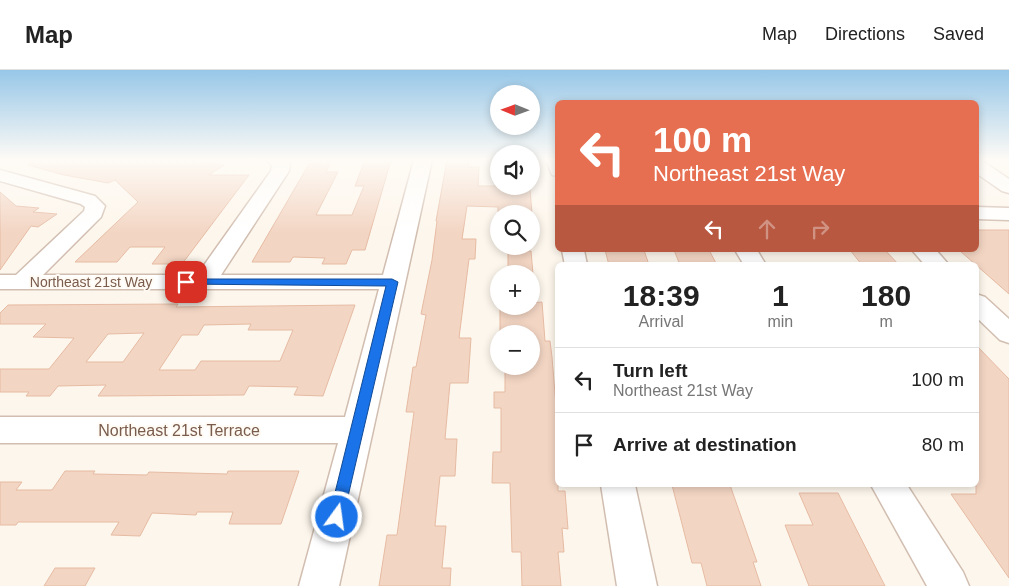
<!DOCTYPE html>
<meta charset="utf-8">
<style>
:root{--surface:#fff;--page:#f2f2f2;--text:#222;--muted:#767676;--line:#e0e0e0}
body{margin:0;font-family:Helvetica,sans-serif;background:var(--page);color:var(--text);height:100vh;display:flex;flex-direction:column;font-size:19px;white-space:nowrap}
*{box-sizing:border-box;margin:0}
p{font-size:16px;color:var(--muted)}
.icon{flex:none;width:28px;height:28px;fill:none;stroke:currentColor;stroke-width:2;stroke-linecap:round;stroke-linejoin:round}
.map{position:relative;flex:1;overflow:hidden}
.drawer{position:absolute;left:555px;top:192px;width:424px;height:225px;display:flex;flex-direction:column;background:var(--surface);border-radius:8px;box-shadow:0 2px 8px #0003}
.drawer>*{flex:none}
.guide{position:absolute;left:555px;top:30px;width:424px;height:152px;border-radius:8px;box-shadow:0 2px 8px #0003;background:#e76f51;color:#fff;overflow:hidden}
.needle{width:32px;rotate:271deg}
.buttons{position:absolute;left:490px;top:15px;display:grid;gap:10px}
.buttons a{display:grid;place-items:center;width:50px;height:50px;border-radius:50%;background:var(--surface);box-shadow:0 2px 8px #0003;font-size:25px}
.pin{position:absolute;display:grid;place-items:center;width:42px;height:42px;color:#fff;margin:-21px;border-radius:10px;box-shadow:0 2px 8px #0006}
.me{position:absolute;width:55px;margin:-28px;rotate:14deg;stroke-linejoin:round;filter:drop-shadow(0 0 4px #0008)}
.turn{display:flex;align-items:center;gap:18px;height:105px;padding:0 15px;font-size:22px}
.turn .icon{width:65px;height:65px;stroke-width:2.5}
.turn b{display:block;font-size:35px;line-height:42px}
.lanes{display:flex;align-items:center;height:48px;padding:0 15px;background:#0003;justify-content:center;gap:25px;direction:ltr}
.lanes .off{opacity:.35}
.eta{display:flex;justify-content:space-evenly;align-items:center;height:85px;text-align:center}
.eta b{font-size:30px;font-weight:600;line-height:35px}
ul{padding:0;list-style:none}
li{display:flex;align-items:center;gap:15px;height:65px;padding:0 15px;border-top:1px solid var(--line)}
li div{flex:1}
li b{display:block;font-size:19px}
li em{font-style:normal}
header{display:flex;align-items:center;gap:30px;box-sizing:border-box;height:70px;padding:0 25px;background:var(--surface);border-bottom:1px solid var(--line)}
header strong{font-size:24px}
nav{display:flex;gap:28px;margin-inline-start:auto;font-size:18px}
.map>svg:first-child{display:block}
.building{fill:#f3d5c3;stroke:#e6bba3;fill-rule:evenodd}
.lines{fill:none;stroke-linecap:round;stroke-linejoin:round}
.minor-casing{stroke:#d1beb0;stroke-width:3}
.minor{fill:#fff;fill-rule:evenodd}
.route{fill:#1a73e8;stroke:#114b97}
.labels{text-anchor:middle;stroke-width:4;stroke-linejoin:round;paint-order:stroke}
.street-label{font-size:14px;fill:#7a5c4d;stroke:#fffaf3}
.near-street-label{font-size:16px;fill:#7a5c4d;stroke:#fffaf3}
</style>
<header>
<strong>Map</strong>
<nav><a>Map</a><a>Directions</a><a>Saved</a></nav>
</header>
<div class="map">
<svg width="1009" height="516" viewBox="0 0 1009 516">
<rect width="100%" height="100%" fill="#fdf6ec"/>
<g class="building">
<path d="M 29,90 L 197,90 L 224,95 L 209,105 L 249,105 L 182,194 L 152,194 L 165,177 L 130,177 L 117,192 L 75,192 L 138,132 L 115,110 L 108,113 L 64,105 L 28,95 Z"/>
<path d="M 315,90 L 332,90 L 326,102 L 338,102 L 316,145 L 352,145 L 364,116 L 355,116 L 365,90 L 391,90 L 365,180 L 352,180 L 346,194 L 322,194 L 325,188 L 293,187 L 290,192 L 252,192 L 309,94 L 313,94 Z"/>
<path d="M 447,90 L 469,90 L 468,97 L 479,97 L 478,116 L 520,116 L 520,119 L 530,119 L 532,144 L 498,144 L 498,137 L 467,136 L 462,169 L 476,169 L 475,189 L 469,189 L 459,268 L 471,268 L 468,313 L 450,313 L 445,369 L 457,369 L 455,406 L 440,406 L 435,456 L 446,456 L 442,498 L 451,498 L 450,516 L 379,516 L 387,465 L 397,465 L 414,342 L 406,342 L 413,297 L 416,297 L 426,245 L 421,244 L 432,190 L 437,151 L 436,151 Z"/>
<path d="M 0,122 L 16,136 L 39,138 L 33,142 L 57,144 L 38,157 L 31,156 L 0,200 Z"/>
<path d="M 976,160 L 1009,160 L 1009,224 L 959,180 L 976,180 Z"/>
<path d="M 605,180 L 644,180 L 649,195 L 609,195 Z"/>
<path d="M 674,180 L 709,180 L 717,195 L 680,195 Z"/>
<path d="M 850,180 L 885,180 L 899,195 L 862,195 Z"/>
<path d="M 508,181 L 531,181 L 533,204 L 508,204 Z"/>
<path d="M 542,232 L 545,271 L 550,271 L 552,287 L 558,360 L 558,421 L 565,421 L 568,459 L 562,458 L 564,482 L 558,482 L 561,516 L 522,516 L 521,482 L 512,482 L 510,413 L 492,413 L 493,382 L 501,382 L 501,338 L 494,338 L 494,322 L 505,322 L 505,298 L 531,298 L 531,264 L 500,264 L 500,236 L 531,236 L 531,233 Z"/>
<path d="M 178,234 L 176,237 L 355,235 L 323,326 L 294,325 L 298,317 L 249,316 L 244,325 L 98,326 L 106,315 L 58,316 L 50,326 L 26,326 L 29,322 L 0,322 L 0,299 L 49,299 L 74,268 L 33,267 L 46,254 L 0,254 L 0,243 L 8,235 ZM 251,254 L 248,260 L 293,260 L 280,291 L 201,291 L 195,300 L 159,300 L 182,265 L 198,265 L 204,255 ZM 144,263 L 123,292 L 86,292 L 108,264 Z"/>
<path d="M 976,275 L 1009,309 L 1009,508 L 951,424 L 976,424 Z"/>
<path d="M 65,401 L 95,401 L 93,404 L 147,405 L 149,402 L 227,404 L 228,401 L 299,401 L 281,454 L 229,454 L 233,442 L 197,442 L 196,445 L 152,443 L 140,466 L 111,465 L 119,452 L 18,452 L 16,455 L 0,455 L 0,412 L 22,412 L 16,420 L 52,420 Z"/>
<path d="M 672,415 L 730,415 L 757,492 L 753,492 L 761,516 L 707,516 L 701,493 L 692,493 Z"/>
<path d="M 799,423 L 838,423 L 885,516 L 809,516 L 785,455 L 813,455 Z"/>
<path d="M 55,498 L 95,498 L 85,516 L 44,516 Z"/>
</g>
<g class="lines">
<g class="minor-casing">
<g id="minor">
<path d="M 266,90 L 288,90 L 290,93 L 289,101 L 221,205 L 383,205 L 414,90 L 432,90 L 339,516 L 299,516 L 338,373 L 0,373 L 0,347 L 345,347 L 379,219 L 0,219 L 0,205 L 16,205 L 84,141 L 85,137 L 81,134 L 0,111 L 0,100 L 95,126 L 105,136 L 101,147 L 43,205 L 197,205 L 271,101 L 272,95 Z"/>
<path d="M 546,90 L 558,90 L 558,106 L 552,105 Z"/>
<path d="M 976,90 L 982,91 L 1009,109 L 1009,123 L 1002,121 L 976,103 Z"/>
<path d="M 976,137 L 1009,138 L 1009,150 L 976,149 Z"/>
<path d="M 562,180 L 584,180 L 587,195 L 565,195 Z"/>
<path d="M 735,180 L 757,180 L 766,195 L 744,195 Z"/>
<path d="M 912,180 L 936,180 L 949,195 L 925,195 Z"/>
<path d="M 976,224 L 985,227 L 1009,249 L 1009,273 L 1000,270 L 976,247 Z"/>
<path d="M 601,415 L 635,415 L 657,516 L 617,516 Z"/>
<path d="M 871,415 L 907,415 L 963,502 L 969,516 L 927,516 Z"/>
</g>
</g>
<use href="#minor" class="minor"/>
</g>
<linearGradient id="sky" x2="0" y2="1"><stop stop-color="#97c7e8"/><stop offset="0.55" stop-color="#fefbf6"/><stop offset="1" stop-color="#fefbf6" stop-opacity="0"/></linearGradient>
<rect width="1009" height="163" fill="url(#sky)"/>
<path class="route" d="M 186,209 L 392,209 L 398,212 L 342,452 L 337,454 L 331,452 L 329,447 L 386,216 L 182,214 L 181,212 L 182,210 Z"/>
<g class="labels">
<g class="street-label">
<text x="91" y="217">Northeast 21st Way</text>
</g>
<g class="near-street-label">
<text x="179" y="366">Northeast 21st Terrace</text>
</g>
</g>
</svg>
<div class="buttons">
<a><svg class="needle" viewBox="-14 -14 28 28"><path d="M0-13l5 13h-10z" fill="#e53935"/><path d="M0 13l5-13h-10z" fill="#767676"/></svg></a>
<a><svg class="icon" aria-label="sound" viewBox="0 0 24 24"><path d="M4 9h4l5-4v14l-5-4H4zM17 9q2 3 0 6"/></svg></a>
<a><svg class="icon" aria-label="search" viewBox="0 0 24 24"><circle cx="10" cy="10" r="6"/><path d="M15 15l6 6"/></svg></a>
<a>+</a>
<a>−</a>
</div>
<div class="pin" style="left:186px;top:212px;background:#d93025"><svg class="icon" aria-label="arrive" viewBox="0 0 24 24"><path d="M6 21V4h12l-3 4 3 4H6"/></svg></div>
<svg class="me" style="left:337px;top:447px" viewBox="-20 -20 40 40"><circle r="17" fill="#1a73e8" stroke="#fff" stroke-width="3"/><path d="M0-11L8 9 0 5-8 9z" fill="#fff"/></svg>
<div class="guide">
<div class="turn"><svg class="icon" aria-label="left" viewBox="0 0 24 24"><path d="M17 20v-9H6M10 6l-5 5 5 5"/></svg><div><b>100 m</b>Northeast 21st Way</div></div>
<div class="lanes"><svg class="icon" aria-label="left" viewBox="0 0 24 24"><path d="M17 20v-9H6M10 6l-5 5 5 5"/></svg><svg class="icon off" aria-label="ahead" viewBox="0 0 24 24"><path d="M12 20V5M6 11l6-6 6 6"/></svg><svg class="icon off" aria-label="right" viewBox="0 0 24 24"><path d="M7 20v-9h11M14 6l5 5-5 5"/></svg></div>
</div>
<section class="drawer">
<div class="eta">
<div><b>18:39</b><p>Arrival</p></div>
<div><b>1</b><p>min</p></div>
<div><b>180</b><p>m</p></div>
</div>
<ul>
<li><svg class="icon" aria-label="left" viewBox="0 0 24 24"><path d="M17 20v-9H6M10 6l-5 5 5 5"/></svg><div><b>Turn left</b><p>Northeast 21st Way</p></div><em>100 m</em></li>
<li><svg class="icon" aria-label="arrive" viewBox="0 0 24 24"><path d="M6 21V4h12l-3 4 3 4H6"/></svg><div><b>Arrive at destination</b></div><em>80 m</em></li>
</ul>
</section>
</div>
